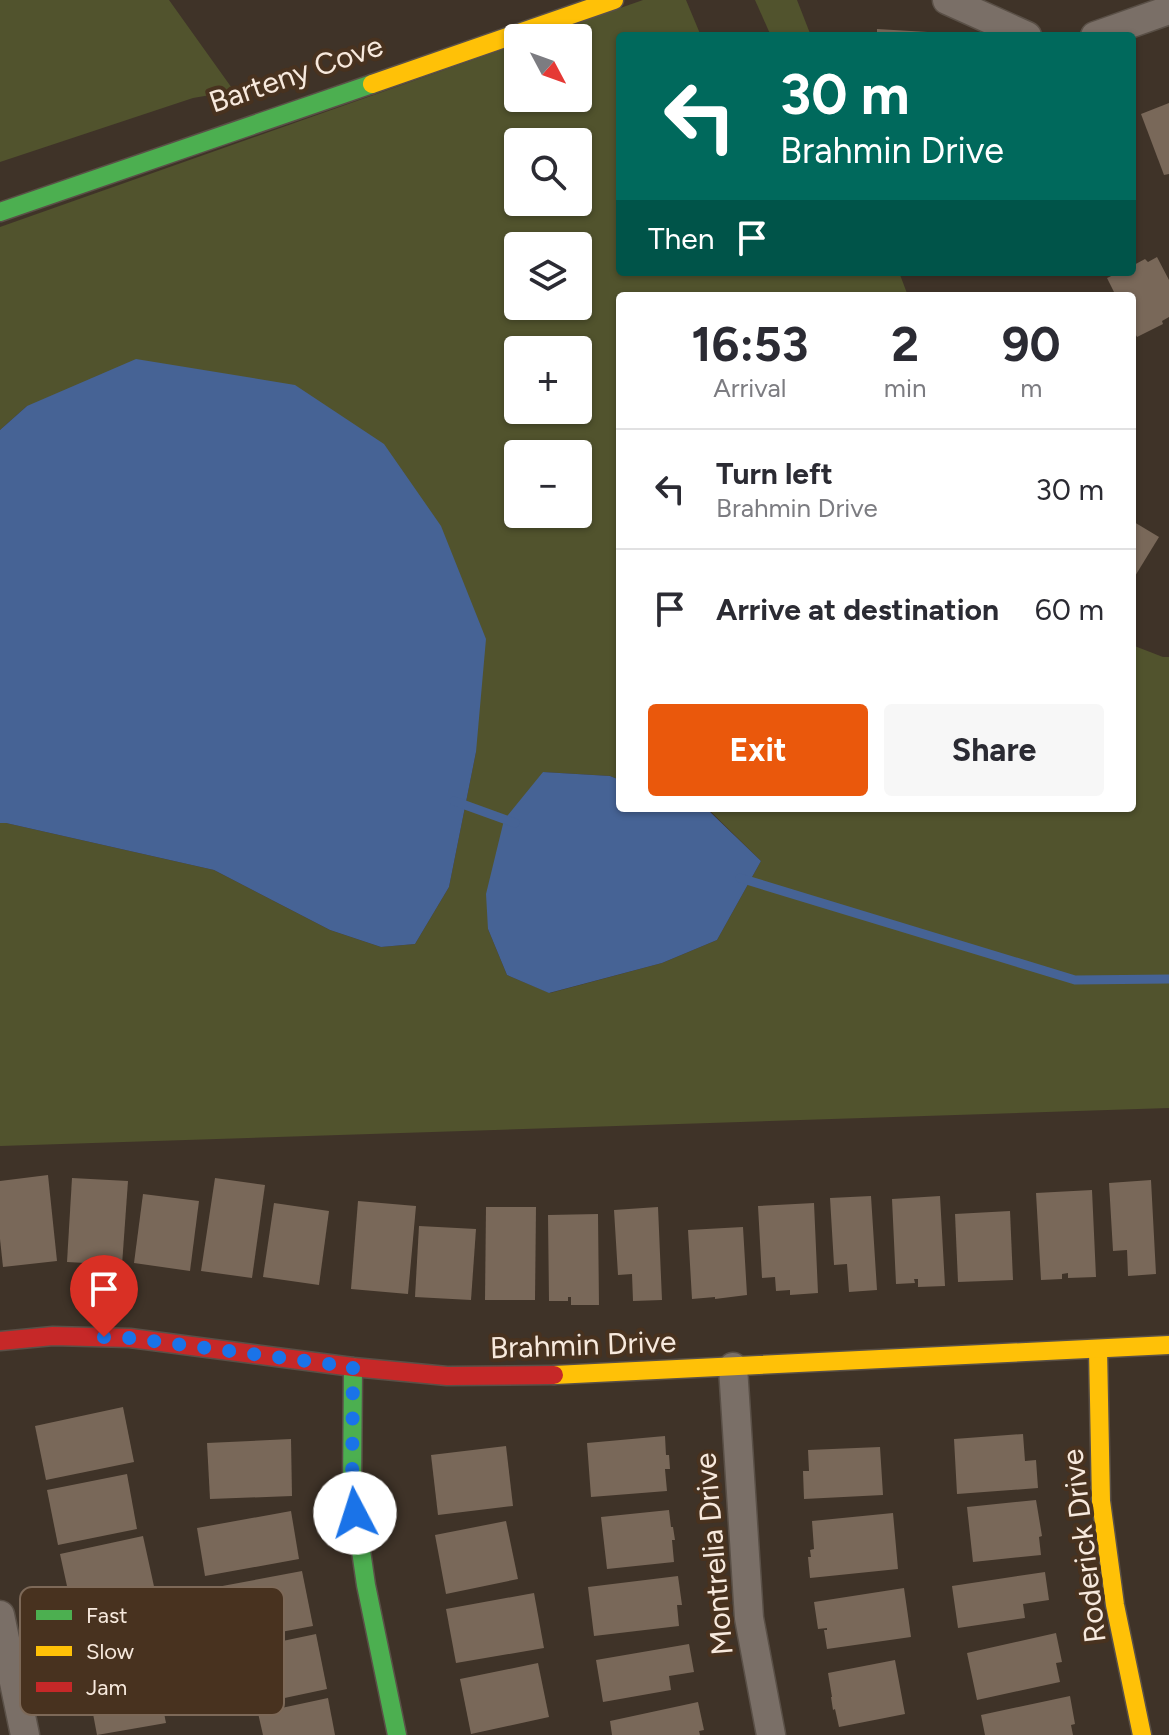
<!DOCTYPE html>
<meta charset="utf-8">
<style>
:root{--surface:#fff;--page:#f7f7f7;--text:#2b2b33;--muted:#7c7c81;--line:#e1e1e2;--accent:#ea580c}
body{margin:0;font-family:Figtree,sans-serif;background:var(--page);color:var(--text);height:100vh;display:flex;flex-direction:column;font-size:30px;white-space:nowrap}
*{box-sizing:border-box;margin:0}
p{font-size:26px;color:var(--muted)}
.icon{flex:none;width:44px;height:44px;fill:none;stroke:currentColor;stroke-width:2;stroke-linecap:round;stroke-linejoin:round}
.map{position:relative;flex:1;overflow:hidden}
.panel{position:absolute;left:616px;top:292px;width:520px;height:520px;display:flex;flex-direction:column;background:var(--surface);border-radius:8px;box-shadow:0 2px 6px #0004}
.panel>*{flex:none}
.top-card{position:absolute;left:616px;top:32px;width:520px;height:244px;border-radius:8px;box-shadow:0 2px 6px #0004;background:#00695c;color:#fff;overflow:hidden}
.needle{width:52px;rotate:131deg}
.fabs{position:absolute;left:504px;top:24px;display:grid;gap:16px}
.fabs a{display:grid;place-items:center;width:88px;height:88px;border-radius:8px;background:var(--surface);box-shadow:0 2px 6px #0004;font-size:40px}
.pin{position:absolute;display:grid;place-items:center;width:68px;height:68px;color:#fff;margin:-82px -34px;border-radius:50% 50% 50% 0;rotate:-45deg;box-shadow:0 0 8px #0007}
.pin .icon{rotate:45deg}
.me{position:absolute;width:88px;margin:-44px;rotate:355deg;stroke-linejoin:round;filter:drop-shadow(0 0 6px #0008)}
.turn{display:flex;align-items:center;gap:28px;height:168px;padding:0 32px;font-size:36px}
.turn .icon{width:104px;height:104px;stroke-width:2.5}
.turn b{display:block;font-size:56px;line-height:68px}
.then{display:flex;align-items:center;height:76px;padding:0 32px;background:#0003;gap:16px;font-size:30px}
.eta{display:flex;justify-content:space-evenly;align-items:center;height:136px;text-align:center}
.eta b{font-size:48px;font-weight:700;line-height:56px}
.cta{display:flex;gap:16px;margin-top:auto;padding:16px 32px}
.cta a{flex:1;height:92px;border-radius:8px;background:var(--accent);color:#fff;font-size:32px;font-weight:700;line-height:92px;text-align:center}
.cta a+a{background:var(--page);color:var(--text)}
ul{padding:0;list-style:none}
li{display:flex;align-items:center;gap:24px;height:120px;padding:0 32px;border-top:2px solid var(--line)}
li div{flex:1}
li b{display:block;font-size:30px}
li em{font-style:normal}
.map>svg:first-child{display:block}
.green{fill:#51532d;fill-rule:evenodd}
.water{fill:#466395}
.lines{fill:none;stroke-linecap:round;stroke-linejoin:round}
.stream{stroke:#466395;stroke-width:9}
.building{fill:#796859}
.street-casing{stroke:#5a5047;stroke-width:31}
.fast-casing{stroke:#5a5047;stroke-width:21}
.slow-casing{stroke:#5a5047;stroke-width:21}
.jam-casing{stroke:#5a5047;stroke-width:21}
.street{stroke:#7a6f67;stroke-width:28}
.fast{stroke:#4caf50;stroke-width:18}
.slow{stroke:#ffc107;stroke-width:18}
.jam{stroke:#c62828;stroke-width:18}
.route{stroke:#1a73e8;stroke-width:14;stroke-dasharray:0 25.2}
.labels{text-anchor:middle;stroke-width:8;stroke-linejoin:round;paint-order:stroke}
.street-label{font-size:30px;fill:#f7e9dd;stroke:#48321f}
.key{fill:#48321f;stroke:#7d6958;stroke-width:2}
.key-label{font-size:22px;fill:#f7e9dd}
</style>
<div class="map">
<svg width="1169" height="1735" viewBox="0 0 1169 1735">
<rect width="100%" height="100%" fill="#3f3328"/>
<g class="green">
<path d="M 0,0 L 169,0 L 234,91 L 193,98 L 0,162 Z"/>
<path d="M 643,0 L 686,0 L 701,36 L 620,36 L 620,272 L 899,272 L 908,296 L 620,296 L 620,780 L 610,776 L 543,772 L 488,929 L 507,975 L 550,993 L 662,963 L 717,940 L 761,861 L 709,810 L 703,808 L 1132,808 L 1132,645 L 1163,657 L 1169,657 L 1169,1108 L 0,1146 L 0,823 L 6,823 L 214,870 L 330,930 L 381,947 L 415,944 L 449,887 L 476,752 L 27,406 L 0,430 L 0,227 L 518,44 L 518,98 L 578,98 L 578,38 L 535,38 ZM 518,142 L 578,142 L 578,202 L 518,202 ZM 518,246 L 578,246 L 578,306 L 518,306 ZM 518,350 L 578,350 L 578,410 L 518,410 ZM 518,454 L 578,454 L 578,514 L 518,514 Z"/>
<path d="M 755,0 L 797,0 L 811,36 L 771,36 Z"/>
</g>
<g class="water">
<path d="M 136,359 L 295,385 L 384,444 L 441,526 L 486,639 L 476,752 L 449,887 L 415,944 L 381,947 L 330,930 L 214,870 L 6,823 L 0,823 L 0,430 L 27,406 Z"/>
<path d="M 543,772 L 610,776 L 620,780 L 620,808 L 703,808 L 708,810 L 761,861 L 717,940 L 662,963 L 549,993 L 507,975 L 488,929 L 486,894 L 504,820 Z"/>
</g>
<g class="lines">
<g class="stream">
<path d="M 454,801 L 515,823"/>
<path d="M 740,878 L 1075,980 L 1169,979"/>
</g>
</g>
<g class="building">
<path d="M 877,29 L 945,33 L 944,36 L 877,36 Z"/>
<path d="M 1169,103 L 1169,174 L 1164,175 L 1141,114 Z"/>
<path d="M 1157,257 L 1169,280 L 1169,317 L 1162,321 L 1163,324 L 1137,337 L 1132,327 L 1132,296 L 1116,296 L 1107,278 L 1120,272 L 1132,272 L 1132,266 L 1145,259 L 1148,262 Z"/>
<path d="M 1134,522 L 1159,537 L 1132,581 L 1132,526 Z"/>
<path d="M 48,1175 L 57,1261 L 3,1267 L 0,1239 L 0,1181 Z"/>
<path d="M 72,1178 L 128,1181 L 122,1265 L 67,1262 Z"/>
<path d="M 215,1178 L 265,1185 L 252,1278 L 201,1271 Z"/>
<path d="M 1151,1180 L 1156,1274 L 1128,1276 L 1127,1250 L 1113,1251 L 1109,1183 Z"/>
<path d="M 1092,1190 L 1096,1277 L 1068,1278 L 1068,1273 L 1062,1274 L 1062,1279 L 1041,1280 L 1036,1193 Z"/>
<path d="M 143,1194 L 199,1201 L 190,1271 L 134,1263 Z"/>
<path d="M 871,1196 L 877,1290 L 849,1292 L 847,1264 L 834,1265 L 830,1198 Z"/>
<path d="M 940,1196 L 945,1286 L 918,1287 L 918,1279 L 914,1279 L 915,1283 L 896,1284 L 892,1199 Z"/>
<path d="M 358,1201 L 416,1206 L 408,1294 L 351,1289 Z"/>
<path d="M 274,1203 L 329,1211 L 319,1285 L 263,1277 Z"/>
<path d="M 814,1203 L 818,1293 L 790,1295 L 790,1290 L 776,1291 L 775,1277 L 762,1278 L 758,1206 Z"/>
<path d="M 486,1207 L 536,1207 L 535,1300 L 485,1300 Z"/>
<path d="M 658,1207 L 662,1300 L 633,1301 L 632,1274 L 618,1275 L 614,1210 Z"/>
<path d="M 1010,1211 L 1013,1280 L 958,1282 L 955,1214 Z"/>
<path d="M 598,1214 L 599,1305 L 571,1305 L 571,1297 L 568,1297 L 568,1301 L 549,1301 L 548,1215 Z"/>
<path d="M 419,1226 L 476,1229 L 471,1300 L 415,1297 Z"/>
<path d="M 743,1227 L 747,1295 L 715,1299 L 715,1297 L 692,1299 L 688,1230 Z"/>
<path d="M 123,1407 L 134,1462 L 46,1480 L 35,1426 Z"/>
<path d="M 1023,1434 L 1025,1461 L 1036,1460 L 1038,1488 L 957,1494 L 954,1439 Z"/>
<path d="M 665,1436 L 666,1455 L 669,1455 L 670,1469 L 665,1469 L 667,1491 L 591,1497 L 587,1443 Z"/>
<path d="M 291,1439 L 292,1496 L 210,1499 L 207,1443 Z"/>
<path d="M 506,1446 L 513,1506 L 438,1515 L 431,1455 Z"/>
<path d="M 880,1447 L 883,1495 L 804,1499 L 803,1471 L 809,1471 L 808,1450 Z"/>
<path d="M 127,1474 L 137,1529 L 58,1545 L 47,1490 Z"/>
<path d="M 1036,1500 L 1042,1536 L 1039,1537 L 1041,1555 L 973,1562 L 967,1507 Z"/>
<path d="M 669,1510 L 671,1527 L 673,1527 L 675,1540 L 672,1540 L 674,1562 L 607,1569 L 601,1517 Z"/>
<path d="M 291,1511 L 299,1559 L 205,1576 L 197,1528 Z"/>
<path d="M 893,1513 L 898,1569 L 810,1578 L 808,1557 L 811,1557 L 810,1550 L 814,1549 L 812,1521 Z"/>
<path d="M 506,1521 L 518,1579 L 446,1594 L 435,1535 Z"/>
<path d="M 143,1536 L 155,1591 L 72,1609 L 60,1554 Z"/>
<path d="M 302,1571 L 313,1626 L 227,1642 L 217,1587 Z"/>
<path d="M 1045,1572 L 1049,1600 L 1023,1604 L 1025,1618 L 958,1628 L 952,1586 Z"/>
<path d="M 678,1576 L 682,1605 L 677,1605 L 679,1626 L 594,1636 L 588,1587 Z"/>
<path d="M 904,1588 L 911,1637 L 827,1649 L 824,1630 L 827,1630 L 827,1628 L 818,1629 L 814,1602 Z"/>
<path d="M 534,1593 L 544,1648 L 456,1663 L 446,1609 Z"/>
<path d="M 1056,1633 L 1062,1662 L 1056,1663 L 1060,1682 L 977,1700 L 967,1653 Z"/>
<path d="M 316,1634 L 327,1689 L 252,1705 L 240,1650 Z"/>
<path d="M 689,1644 L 694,1672 L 669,1676 L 671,1690 L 603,1702 L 596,1660 Z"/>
<path d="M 895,1660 L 905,1714 L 839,1727 L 835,1709 L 833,1710 L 831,1697 L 832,1697 L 828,1673 Z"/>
<path d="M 538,1663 L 549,1717 L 471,1734 L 460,1679 Z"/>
<path d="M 155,1668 L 166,1723 L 97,1735 L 87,1682 Z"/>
<path d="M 1070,1696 L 1075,1724 L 1071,1725 L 1073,1735 L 985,1735 L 981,1715 Z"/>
<path d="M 328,1698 L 335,1735 L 263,1735 L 258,1713 Z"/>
<path d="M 698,1702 L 704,1730 L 699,1731 L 700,1735 L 612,1735 L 610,1721 Z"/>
</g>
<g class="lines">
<g class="street-casing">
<g id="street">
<path d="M 947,0 L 1027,36"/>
<path d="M 1095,36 L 1169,10"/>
<path d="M 733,1367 L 749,1618 L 771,1735"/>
<path d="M 0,1615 L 25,1735"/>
</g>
</g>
<g class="fast-casing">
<g id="fast">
<path d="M 0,212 L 372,84"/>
<path d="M 353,1367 L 352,1489 L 366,1585 L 397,1735"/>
</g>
</g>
<g class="slow-casing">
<g id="slow">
<path d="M 372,84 L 614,0"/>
<path d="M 1098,1349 L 1101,1501 L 1115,1605 L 1142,1735"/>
<path d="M 554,1375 L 1169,1345"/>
</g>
</g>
<g class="jam-casing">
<path id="jam" d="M 0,1341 L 53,1336 L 130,1338 L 353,1367 L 447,1376 L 554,1375"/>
</g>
<use href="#street" class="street"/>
<use href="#fast" class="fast"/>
<use href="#slow" class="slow"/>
<use href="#jam" class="jam"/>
</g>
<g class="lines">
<path class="route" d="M 104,1337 L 130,1338 L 353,1367 L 352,1489 L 355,1513"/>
</g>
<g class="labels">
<g class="street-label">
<text transform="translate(296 74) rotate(-19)" y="10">Barteny Cove</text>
<text transform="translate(583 1345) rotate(-2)" y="10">Brahmin Drive</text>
<text transform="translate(1084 1546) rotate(-97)" y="10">Roderick Drive</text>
<text transform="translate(714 1554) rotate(-95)" y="10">Montrelia Drive</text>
</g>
</g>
<rect x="20" y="1587" width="264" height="128" rx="12" class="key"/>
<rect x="36" y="1610" width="36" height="10" fill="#4caf50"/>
<rect x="36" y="1646" width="36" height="10" fill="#ffc107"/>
<rect x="36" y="1682" width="36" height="10" fill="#c62828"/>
<g class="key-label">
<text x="86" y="1623">Fast</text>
<text x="86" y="1659">Slow</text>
<text x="86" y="1695">Jam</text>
</g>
</svg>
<div class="fabs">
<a><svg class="needle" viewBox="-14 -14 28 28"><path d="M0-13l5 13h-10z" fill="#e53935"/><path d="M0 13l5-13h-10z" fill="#7c7c81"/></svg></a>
<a><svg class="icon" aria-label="search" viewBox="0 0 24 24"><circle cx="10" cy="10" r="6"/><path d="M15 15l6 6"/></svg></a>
<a><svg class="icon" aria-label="layers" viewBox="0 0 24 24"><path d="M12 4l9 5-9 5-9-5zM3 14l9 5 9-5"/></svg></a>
<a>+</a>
<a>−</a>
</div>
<div class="pin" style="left:104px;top:1337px;background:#d93025"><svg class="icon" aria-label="arrive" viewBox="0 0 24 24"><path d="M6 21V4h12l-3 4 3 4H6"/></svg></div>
<svg class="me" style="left:355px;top:1513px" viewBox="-20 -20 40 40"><circle r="19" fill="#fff"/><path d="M0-13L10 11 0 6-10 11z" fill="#1a73e8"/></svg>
<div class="top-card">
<div class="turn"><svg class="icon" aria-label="left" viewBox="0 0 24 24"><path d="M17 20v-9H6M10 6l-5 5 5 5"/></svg><div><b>30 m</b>Brahmin Drive</div></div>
<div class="then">Then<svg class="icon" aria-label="arrive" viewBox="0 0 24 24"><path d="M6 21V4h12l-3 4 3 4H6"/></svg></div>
</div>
<section class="panel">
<div class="eta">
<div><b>16:53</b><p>Arrival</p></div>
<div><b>2</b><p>min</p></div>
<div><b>90</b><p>m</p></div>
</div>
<ul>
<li><svg class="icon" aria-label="left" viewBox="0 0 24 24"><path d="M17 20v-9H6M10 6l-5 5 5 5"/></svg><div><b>Turn left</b><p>Brahmin Drive</p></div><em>30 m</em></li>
<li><svg class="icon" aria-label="arrive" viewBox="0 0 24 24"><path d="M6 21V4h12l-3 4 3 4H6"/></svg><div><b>Arrive at destination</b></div><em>60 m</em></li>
</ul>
<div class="cta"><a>Exit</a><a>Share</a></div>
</section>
</div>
